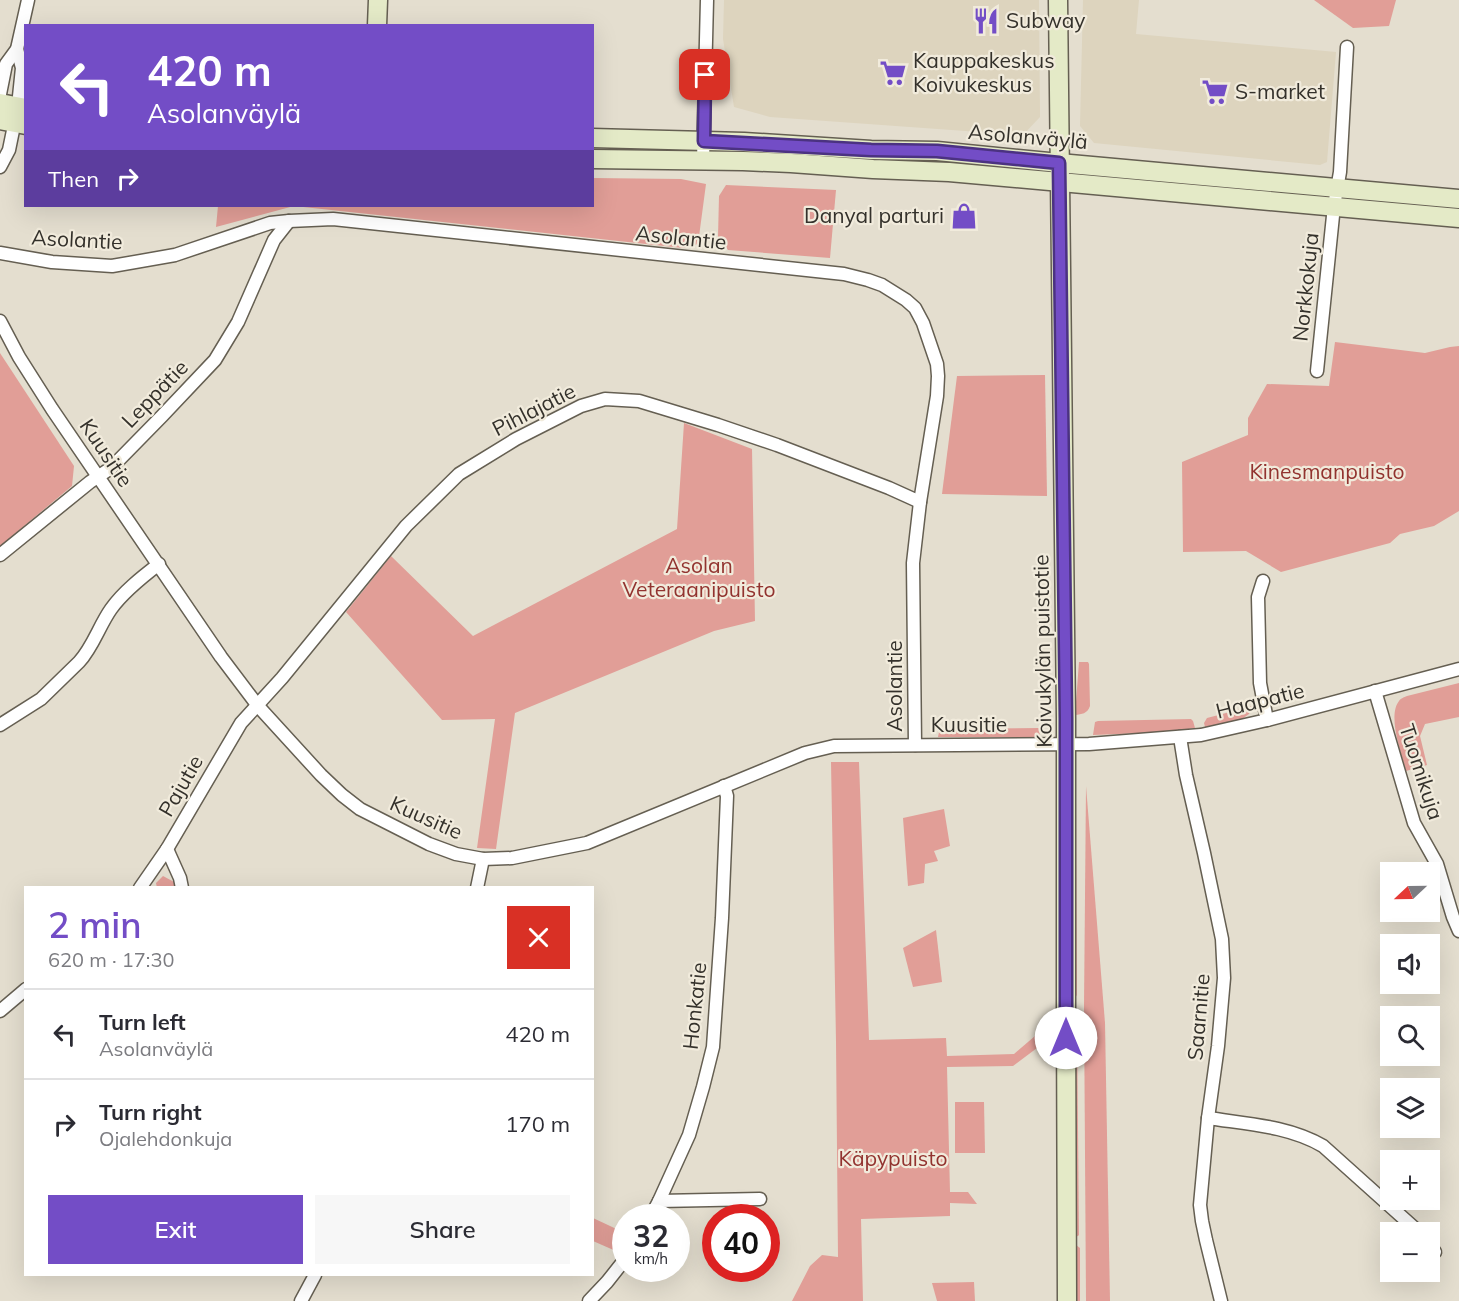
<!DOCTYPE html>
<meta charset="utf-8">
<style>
:root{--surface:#fff;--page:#f7f7f7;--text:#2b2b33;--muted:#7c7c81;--line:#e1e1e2;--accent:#734dc6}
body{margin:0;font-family:Mulish,sans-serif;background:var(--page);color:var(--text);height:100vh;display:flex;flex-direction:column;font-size:22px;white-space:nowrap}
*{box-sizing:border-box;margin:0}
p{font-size:20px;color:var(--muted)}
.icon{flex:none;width:33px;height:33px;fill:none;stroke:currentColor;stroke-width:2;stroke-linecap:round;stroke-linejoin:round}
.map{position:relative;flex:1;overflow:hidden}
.panel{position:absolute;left:24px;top:886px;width:570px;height:390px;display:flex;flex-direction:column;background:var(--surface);border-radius:0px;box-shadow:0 6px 24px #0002}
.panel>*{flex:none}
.guide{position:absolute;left:24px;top:24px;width:570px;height:183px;border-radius:0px;box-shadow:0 6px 24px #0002;background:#734dc6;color:#fff;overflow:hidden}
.needle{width:39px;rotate:248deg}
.controls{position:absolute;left:1380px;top:862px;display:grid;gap:12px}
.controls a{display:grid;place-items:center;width:60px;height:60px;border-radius:0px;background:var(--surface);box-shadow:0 6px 24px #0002;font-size:30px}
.speed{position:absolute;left:612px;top:1204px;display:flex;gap:12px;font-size:30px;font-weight:700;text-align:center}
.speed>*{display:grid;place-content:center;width:78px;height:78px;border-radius:50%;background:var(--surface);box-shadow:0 6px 24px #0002;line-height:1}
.speed small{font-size:15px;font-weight:400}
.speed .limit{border:9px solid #d22;background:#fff;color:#111}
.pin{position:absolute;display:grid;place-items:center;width:51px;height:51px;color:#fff;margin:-26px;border-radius:12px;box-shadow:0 3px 9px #0006}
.me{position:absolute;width:66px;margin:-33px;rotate:0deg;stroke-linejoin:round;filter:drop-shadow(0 0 4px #0008)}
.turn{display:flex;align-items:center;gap:21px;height:126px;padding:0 24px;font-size:27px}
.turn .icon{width:78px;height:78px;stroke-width:2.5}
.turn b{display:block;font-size:42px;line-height:51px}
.then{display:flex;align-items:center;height:57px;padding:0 24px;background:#0003;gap:12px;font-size:22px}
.round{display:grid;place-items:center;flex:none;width:63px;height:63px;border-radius:0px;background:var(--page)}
.summary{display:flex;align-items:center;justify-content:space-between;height:102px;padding:0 24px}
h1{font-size:36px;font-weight:600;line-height:45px;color:var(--accent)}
.action{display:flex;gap:12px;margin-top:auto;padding:12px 24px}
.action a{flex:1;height:69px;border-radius:0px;background:var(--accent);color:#fff;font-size:24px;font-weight:600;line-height:69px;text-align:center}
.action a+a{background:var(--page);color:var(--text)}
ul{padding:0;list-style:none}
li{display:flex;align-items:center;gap:18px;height:90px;padding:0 24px;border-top:2px solid var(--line)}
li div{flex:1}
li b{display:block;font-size:22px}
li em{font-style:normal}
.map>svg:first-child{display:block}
.built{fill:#ddd4be}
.green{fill:#e19e97}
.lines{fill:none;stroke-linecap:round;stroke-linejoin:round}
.street-casing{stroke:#655f52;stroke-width:15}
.secondary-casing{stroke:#655f52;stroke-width:21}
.street{stroke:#fff;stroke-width:12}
.secondary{stroke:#e4eac7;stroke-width:18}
.route-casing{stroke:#4b3281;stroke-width:15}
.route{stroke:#734dc6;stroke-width:10}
.labels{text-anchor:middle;stroke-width:4.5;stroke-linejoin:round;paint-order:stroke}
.poi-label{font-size:21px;fill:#34312b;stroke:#f1ebdc;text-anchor:start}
.street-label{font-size:21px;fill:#34312b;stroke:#f1ebdc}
.park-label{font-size:21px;fill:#92332f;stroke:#f1ebdc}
</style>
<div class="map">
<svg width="1459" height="1301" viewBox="0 0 1459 1301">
<rect width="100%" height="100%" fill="#e4decf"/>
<g class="built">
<path d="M 724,0 L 1039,0 L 1040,117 L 1023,135 L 770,117 L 734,107 L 723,39 Z"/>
<path d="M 1083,0 L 1139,0 L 1136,34 L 1336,52 L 1327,162 L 1320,165 L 1094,143 L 1080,126 Z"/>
</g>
<g class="green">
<path d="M 1314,0 L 1396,0 L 1389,26 L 1353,28 Z"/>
<path d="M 593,178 L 681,179 L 706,184 L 698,244 L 683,248 L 294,206 L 216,227 L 218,206 L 592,206 Z"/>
<path d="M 726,185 L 836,190 L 830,258 L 728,250 L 718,237 L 719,196 Z"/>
<path d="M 1335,342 L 1425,353 L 1450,347 L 1459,346 L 1459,511 L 1434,526 L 1400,534 L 1390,543 L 1281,572 L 1246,551 L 1183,552 L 1182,462 L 1248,435 L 1248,418 L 1267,384 L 1329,386 Z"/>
<path d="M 0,353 L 74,466 L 72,486 L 0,546 Z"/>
<path d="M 1045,375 L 1047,496 L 942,494 L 957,376 Z"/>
<path d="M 684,423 L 752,449 L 755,621 L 714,631 L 515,713 L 496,849 L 477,848 L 495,719 L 442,720 L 346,612 L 391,556 L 473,636 L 677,529 Z"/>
<path d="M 1079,662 L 1088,662 L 1089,664 L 1090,706 C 1087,714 1082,714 1075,715 Z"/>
<path d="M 1459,683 L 1459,717 L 1425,724 L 1420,736 L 1427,765 L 1406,771 C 1402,755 1387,716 1399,701 C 1400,699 1404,697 1407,696 Z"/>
<path d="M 1253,706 L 1249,714 L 1242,719 L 1205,727 L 1204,723 L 1207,718 Z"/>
<path d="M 1191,719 L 1193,721 L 1195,728 L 1170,732 L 1093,735 L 1095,722 L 1098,721 Z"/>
<path d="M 1039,728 L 1040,736 L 1035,737 L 938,737 L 939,732 L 942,729 Z"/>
<path d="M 831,762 L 859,762 L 869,1040 L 946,1038 L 947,1056 L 1014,1054 L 1049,1024 L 1045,1042 L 1013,1066 L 947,1067 L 950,1192 L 968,1192 L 977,1204 L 950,1203 L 950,1216 L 861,1219 L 863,1301 L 792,1301 L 810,1266 L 822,1255 L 838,1257 L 836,1041 Z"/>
<path d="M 1074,779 L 1076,797 L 1077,995 L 1075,998 Z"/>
<path d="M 1086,786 L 1105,1023 L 1110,1301 L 1086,1301 L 1084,1006 Z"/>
<path d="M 944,809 L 950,846 L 934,851 L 938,861 L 925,864 L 924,883 L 908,886 L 903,818 Z"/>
<path d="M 163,876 L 176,883 L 177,888 L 157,888 L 156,883 Z"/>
<path d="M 936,930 L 942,982 L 913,987 L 903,948 Z"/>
<path d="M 1072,1016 L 1076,1017 L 1077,1022 L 1079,1235 L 1078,1236 L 1073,1237 Z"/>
<path d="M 955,1102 L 984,1102 L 985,1153 L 955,1153 Z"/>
<path d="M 593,1218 L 625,1233 L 625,1241 L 618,1252 L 593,1241 Z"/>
<path d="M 1073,1245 L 1076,1245 L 1080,1248 L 1080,1301 L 1073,1301 Z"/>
<path d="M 974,1282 L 975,1301 L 937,1301 L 932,1283 Z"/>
</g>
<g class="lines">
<g class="street-casing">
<g id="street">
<path d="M 0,94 L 6,64 L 17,49 L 28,0"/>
<path d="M 703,161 L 707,0"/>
<path d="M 0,167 L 9,150 L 18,106 L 22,68 L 17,49"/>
<path d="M 0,253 L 52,262 L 112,266 L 175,255 L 270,223 L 289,221 L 333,219 L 844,274 L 868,280 L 882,285 L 906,300 L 915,308 L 923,323 L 937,364 L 938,376 L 937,396 L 920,502 L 913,563 L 915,745"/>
<path d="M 0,321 L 19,357 L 52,409 L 221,657 L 258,706 L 321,775 L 342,795 L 360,809 L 429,844 L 456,854 L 483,859 L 512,858 L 587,843 L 805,753 L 834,746 L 1089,744 L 1201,735 L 1267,720 L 1459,669"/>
<path d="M 1317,371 L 1334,206 L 1340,172 L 1347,47"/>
<path d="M 0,555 L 90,482 L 111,468 L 162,416 L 215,360 L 238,322 L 274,240 L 289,221"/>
<path d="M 1263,581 L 1258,597 L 1260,683 L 1267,720"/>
<path d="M 1375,691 L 1414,823 L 1437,864 L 1453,917 L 1459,931"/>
<path d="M 0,725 L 41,699 L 79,662 C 93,647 99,626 111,609 C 123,592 142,577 159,564"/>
<path d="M 1180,737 L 1186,775 L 1204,853 L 1222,939 L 1224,978 L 1218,1046 L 1208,1118 L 1200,1205 L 1202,1221 L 1206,1240 L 1221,1301"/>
<path d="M 167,849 L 180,878 L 182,888"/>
<path d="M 140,888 L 167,849 L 241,723 L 282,678 L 406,526 L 459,474 L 516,439 L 581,406 L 605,399 L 639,401 L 718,425 L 777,445 L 889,488 L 920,502"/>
<path d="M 477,888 L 483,859"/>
<path d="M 0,1011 L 26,989"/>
<path d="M 1208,1118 C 1247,1124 1289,1126 1323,1146 L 1420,1233"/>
<path d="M 659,1201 L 760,1199"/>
<path d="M 650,1218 L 659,1201 L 689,1135 L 703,1087 L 713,1047 L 722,918 L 727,796 L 724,786"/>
<path d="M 1430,1245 L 1435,1252"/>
<path d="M 301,1301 L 315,1275"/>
<path d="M 589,1301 L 607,1282 L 626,1258"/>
</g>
</g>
<g class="secondary-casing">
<g id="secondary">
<path d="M 1058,0 L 1066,718 L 1066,1006 L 1067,1301"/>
<path d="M 377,26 L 378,0"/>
<path d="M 0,103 L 26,108"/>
<path d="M 0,120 L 26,125"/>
<path d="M 592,138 L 744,142 L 871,150 L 937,151 L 1059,163 L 1459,199"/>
<path d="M 592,159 L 743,161 L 791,163 L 873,169 L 949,172 L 1459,218"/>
</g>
</g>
<use href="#street" class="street"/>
<use href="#secondary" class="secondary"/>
</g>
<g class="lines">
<g class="route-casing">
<path id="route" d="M 705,75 L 704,141 L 871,150 L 937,151 L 1059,163 L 1066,718 L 1066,1038"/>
</g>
<use href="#route" class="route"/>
</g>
<defs>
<g id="restaurant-bare" transform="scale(2.07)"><path d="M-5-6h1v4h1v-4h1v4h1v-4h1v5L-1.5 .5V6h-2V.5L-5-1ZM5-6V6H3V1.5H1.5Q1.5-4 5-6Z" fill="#734dc6" stroke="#f1ebdc" stroke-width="2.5" paint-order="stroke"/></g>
<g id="supermarket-bare" transform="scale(2.07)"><path d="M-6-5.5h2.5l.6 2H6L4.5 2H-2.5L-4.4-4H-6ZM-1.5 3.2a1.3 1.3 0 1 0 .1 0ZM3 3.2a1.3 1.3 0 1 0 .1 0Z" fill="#734dc6" stroke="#f1ebdc" stroke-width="2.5" paint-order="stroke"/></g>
<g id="shop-bare" transform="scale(2.07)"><path d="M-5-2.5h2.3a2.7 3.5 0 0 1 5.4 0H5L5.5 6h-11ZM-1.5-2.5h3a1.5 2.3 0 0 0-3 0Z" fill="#734dc6" stroke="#f1ebdc" stroke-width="2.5" paint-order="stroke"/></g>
</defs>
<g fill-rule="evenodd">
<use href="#restaurant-bare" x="986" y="21"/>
<use href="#supermarket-bare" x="893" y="73"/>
<use href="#supermarket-bare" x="1215" y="92"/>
<use href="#shop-bare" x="964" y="216"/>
</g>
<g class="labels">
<g class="poi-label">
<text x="1006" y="28">Subway</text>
<text x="913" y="68">Kauppakeskus<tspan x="913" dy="24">Koivukeskus</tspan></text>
<text x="1235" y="99">S-market</text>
<text x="944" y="223" text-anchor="end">Danyal parturi</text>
</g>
<g class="street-label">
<text transform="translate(1028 137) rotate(5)" y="7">Asolanväylä</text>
<text transform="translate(681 238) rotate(6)" y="7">Asolantie</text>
<text transform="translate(77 240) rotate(3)" y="7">Asolantie</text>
<text transform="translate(1306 287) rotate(-84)" y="7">Norkkokuja</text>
<text transform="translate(155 394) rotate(-46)" y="7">Leppätie</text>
<text transform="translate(534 410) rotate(-27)" y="7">Pihlajatie</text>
<text transform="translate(106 453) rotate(56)" y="7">Kuusitie</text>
<text transform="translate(1043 651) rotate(-91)" y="7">Koivukylän puistotie</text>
<text transform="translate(895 686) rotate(-90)" y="7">Asolantie</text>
<text transform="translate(1260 701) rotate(-14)" y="7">Haapatie</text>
<text x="969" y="732">Kuusitie</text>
<text transform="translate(1421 772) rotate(72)" y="7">Tuomikuja</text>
<text transform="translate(181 786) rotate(-60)" y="7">Pajutie</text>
<text transform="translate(426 818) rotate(24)" y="7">Kuusitie</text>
<text transform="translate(695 1006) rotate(-84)" y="7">Honkatie</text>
<text transform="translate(1199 1017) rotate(-85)" y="7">Saarnitie</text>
</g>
<g class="park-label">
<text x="1327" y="479">Kinesmanpuisto</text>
<text x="699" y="573">Asolan<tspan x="699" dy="24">Veteraanipuisto</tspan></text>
<text x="893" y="1166">Käpypuisto</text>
</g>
</g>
</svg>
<div class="controls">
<a><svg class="needle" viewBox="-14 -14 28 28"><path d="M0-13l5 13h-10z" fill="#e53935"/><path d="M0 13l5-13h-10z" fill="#7c7c81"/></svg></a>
<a><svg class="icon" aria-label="sound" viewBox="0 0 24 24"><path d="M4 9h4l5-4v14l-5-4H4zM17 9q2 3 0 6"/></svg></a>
<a><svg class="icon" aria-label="search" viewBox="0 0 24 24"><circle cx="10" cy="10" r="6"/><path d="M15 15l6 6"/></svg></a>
<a><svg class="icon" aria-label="layers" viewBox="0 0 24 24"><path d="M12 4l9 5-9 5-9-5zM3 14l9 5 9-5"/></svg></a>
<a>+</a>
<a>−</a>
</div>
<div class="speed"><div>32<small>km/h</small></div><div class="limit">40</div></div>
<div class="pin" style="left:705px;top:75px;background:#d93025"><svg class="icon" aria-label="arrive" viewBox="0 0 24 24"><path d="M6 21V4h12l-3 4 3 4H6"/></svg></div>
<svg class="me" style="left:1066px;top:1038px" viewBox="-20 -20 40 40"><circle r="19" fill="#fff"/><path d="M0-13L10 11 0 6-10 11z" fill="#734dc6"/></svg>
<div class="guide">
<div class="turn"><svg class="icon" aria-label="left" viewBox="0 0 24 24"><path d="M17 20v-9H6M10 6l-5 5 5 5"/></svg><div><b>420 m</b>Asolanväylä</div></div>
<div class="then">Then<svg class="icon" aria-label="right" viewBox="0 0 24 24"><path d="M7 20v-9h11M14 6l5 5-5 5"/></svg></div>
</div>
<section class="panel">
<div class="summary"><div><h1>2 min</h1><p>620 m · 17:30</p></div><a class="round" style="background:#d93025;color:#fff"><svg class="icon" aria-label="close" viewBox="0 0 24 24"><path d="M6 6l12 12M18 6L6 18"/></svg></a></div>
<ul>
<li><svg class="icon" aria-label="left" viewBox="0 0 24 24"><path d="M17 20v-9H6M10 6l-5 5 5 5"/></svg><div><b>Turn left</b><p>Asolanväylä</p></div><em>420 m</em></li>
<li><svg class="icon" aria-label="right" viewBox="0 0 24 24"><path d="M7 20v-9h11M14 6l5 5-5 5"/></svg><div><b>Turn right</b><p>Ojalehdonkuja</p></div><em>170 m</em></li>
</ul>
<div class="action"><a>Exit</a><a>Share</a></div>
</section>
</div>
